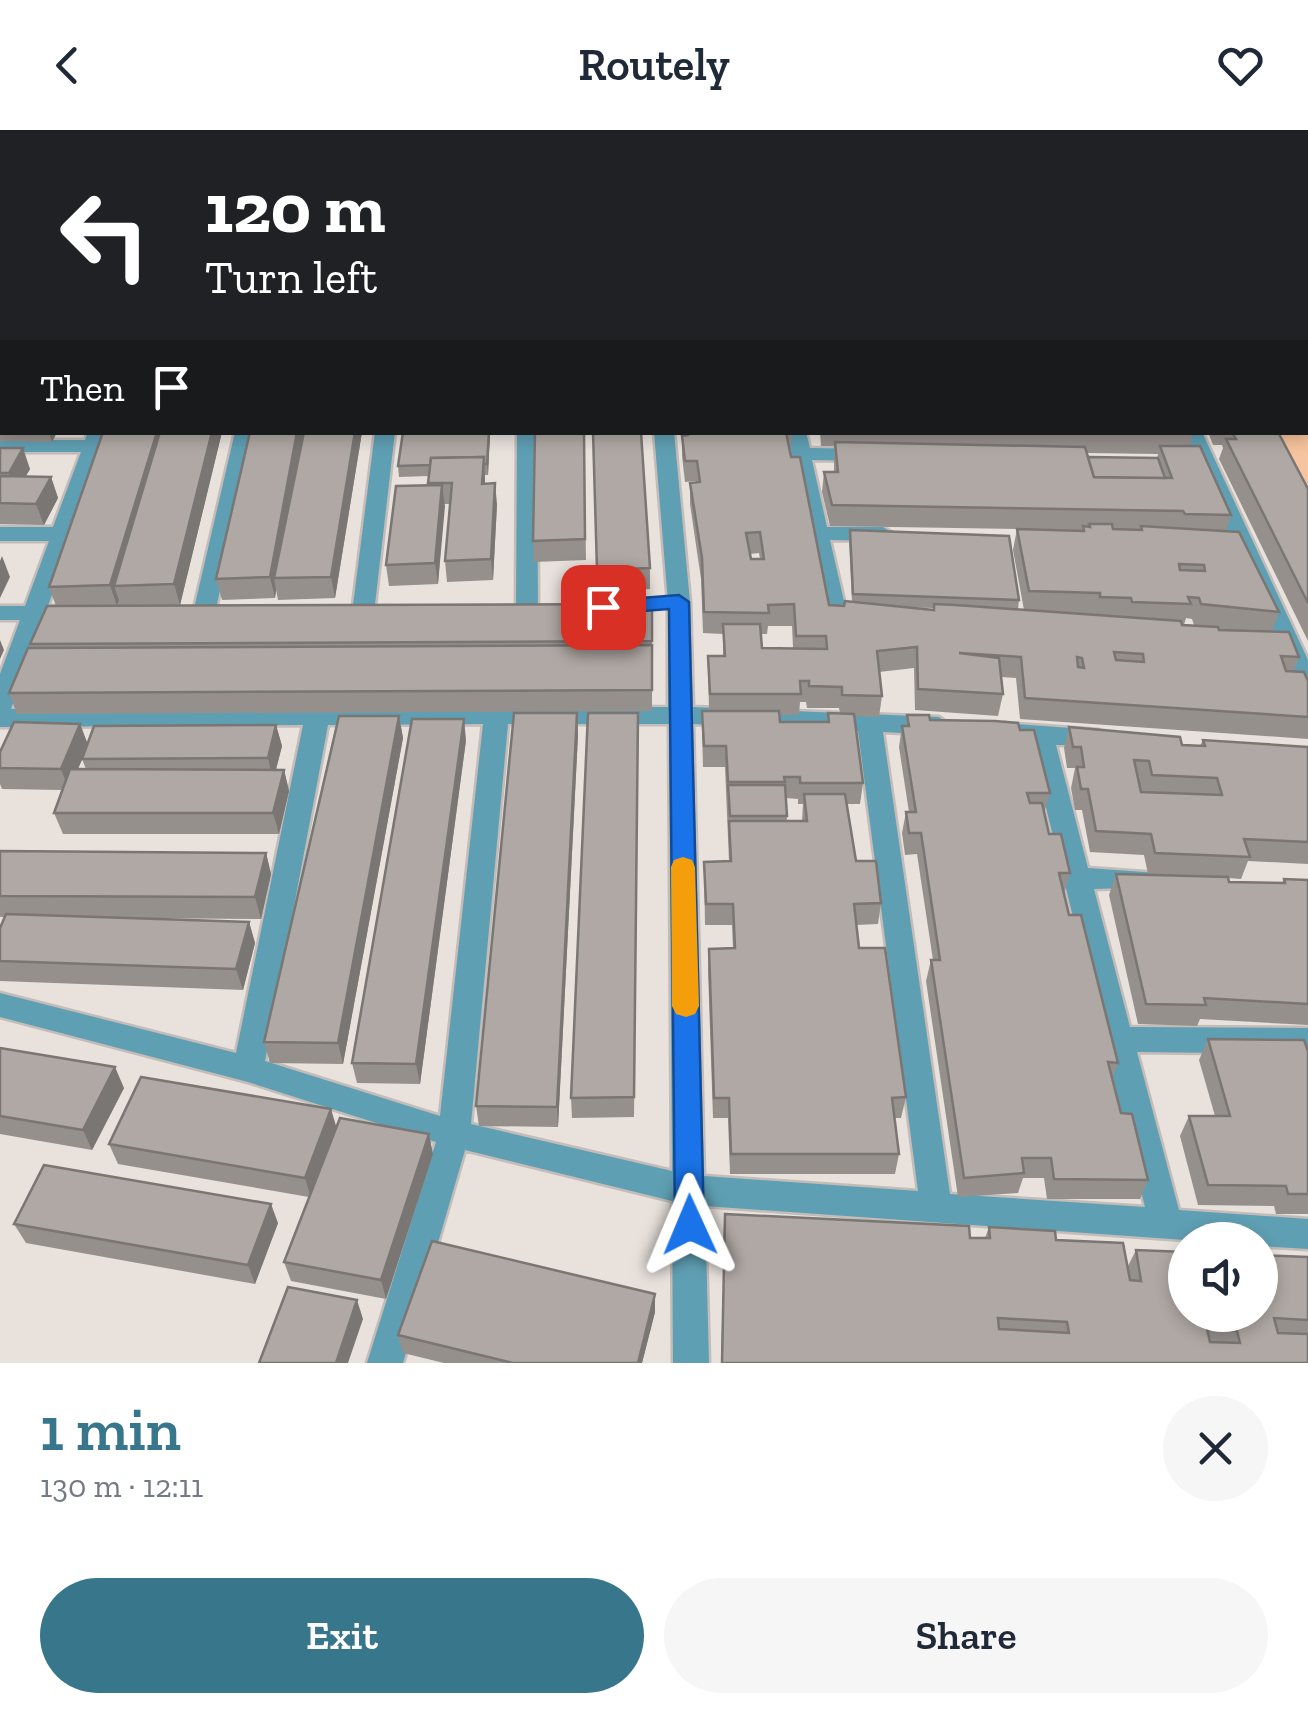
<!DOCTYPE html>
<meta charset="utf-8">
<style>
:root{--surface:#fff;--page:#f6f6f7;--text:#1f2937;--muted:#747a83;--accent:#38778b}
body{margin:0;font-family:"Zilla Slab",serif;background:var(--page);color:var(--text);height:100vh;display:flex;flex-direction:column;font-size:38px;white-space:nowrap}
*{box-sizing:border-box;margin:0}
p{font-size:32px;color:var(--muted)}
.icon{flex:none;width:55px;height:55px;fill:none;stroke:currentColor;stroke-width:2;stroke-linecap:round;stroke-linejoin:round}
.map{position:relative;height:1233px;overflow:hidden}
.side{display:flex;flex-direction:column;background:var(--surface);flex:1}
.side>*{flex:none}
.top-card{position:absolute;left:0px;top:0px;width:1310px;height:305px;box-shadow:0 5px 15px #0003;background:#202124;color:#fff;overflow:hidden}
.controls{position:absolute;left:1168px;top:1092px;display:grid;gap:20px}
.controls a{display:grid;place-items:center;width:110px;height:110px;border-radius:50%;background:var(--surface);box-shadow:0 5px 15px #0003;font-size:50px}
.pin{position:absolute;display:grid;place-items:center;width:85px;height:85px;color:#fff;margin:-42px;border-radius:20px;box-shadow:0 5px 15px #0006}
.me{position:absolute;width:110px;margin:-55px;rotate:359deg;stroke-linejoin:round;filter:drop-shadow(0 0 8px #0008)}
.turn{display:flex;align-items:center;gap:35px;height:210px;padding:0 40px;font-size:45px}
.turn .icon{width:130px;height:130px;stroke-width:2.5}
.turn b{display:block;font-size:70px;line-height:85px}
.then{display:flex;align-items:center;height:95px;padding:0 40px;background:#0003;gap:20px;font-size:38px}
.round{display:grid;place-items:center;flex:none;width:105px;height:105px;border-radius:52px;background:var(--page)}
.head{display:flex;align-items:center;justify-content:space-between;height:170px;padding:0 40px}
h1{font-size:60px;font-weight:600;line-height:75px;color:var(--accent)}
.primary-button{display:flex;gap:20px;margin-top:auto;padding:20px 40px}
.primary-button a{flex:1;height:115px;border-radius:60px;background:var(--accent);color:#fff;font-size:40px;font-weight:600;line-height:115px;text-align:center}
.primary-button a+a{background:var(--page);color:var(--text)}
header{display:flex;justify-content:space-between;align-items:center;height:130px;padding:0 40px;background:var(--surface);font-size:45px;font-weight:600}
.map>svg:first-child{display:block}
.green{fill:#f6c49e}
.lines{fill:none;stroke-linecap:round;stroke-linejoin:round}
.stream{fill:#6ecdec;fill-rule:evenodd}
.street-casing{stroke:#c3bcb8;stroke-width:5}
.street{fill:#5f9fb3;fill-rule:evenodd}
.wall{fill:#96908d;fill-rule:evenodd}
.shaded-wall{fill:#7a7673}
.building{fill:#afa8a4;stroke:#7a7673;stroke-width:2.5;fill-rule:evenodd}
.route{fill:#1a73e8;stroke:#114b97;stroke-width:2.5}
.slow{fill:#f59e0b}
</style>
<header><svg class="icon" aria-label="back" viewBox="0 0 24 24"><path d="M15 5l-7 7 7 7"/></svg>Routely<svg class="icon" aria-label="heart" viewBox="0 0 24 24"><path d="M12 20l-8-8c-3-5 5-10 8-4 3-6 11-1 8 4z"/></svg></header>
<div class="map">
<svg width="1308" height="1233" viewBox="0 0 1308 1233">
<rect width="100%" height="100%" fill="#e8e1dc"/>
<path class="green" d="M 1308,182 L 1308,394 L 1260,303 L 1308,302 Z"/>
<g class="lines">
<rect class="stream" x="0" y="76" width="2" height="4"/>
<g class="street-casing">
<g id="street">
<path d="M 88,302 L 108,302 L 48,476 L 75,476 L 86,483 L 75,490 L 43,490 L 11,579 L 668,577 L 668,472 L 654,302 L 674,302 L 690,472 L 693,577 L 939,587 L 951,596 L 939,605 L 883,602 L 950,1064 L 1145,1077 L 1030,613 L 1004,611 L 992,602 L 1004,593 L 1099,600 L 1111,609 L 1108,615 L 1056,615 L 1088,738 L 1158,743 L 1162,750 L 1158,757 L 1094,759 L 1130,897 L 1308,898 L 1308,924 L 1137,922 L 1179,1080 L 1308,1089 L 1308,1119 L 1260,1116 L 1260,1110 L 1185,1110 L 705,1076 L 709,1233 L 673,1233 L 672,1071 L 465,1020 L 403,1233 L 367,1233 L 436,1012 L 248,952 L 0,887 L 0,863 L 236,923 L 303,595 L 0,597 L 0,544 L 20,490 L 0,490 L 0,476 L 25,476 L 49,411 L 0,411 L 0,397 L 53,397 L 81,322 L 0,322 L 0,310 L 85,310 ZM 483,594 L 440,986 L 265,931 L 328,595 ZM 508,594 L 669,594 L 672,1041 L 471,994 ZM 693,594 L 858,601 L 918,1061 L 704,1046 Z"/>
<path d="M 235,302 L 255,302 L 215,483 L 204,490 L 193,483 Z"/>
<path d="M 375,302 L 395,302 L 374,483 L 363,490 L 352,483 Z"/>
<path d="M 517,302 L 537,302 L 538,482 L 527,489 L 516,482 Z"/>
<path d="M 786,302 L 806,302 L 810,318 L 866,319 L 876,325 L 866,331 L 812,330 L 827,397 L 883,397 L 894,404 L 883,411 L 830,410 L 844,471 L 851,476 L 873,479 L 876,484 L 873,489 L 838,488 L 822,474 Z"/>
<path d="M 1182,302 L 1202,302 L 1308,530 L 1308,564 L 1296,556 Z"/>
</g>
</g>
<use href="#street" class="street"/>
</g>
<g class="wall">
<path d="M 0,0 L 93,0 L 91,2 L 2,2 L 2,75 L 0,75 Z"/>
<path d="M 98,0 L 585,0 L 584,2 L 99,2 Z"/>
<path d="M 598,0 L 645,0 L 644,2 L 598,2 Z"/>
<rect x="656" y="0" width="408" height="2"/>
<path d="M 1108,0 L 1189,0 L 1189,2 L 1109,2 Z"/>
<path d="M 1194,0 L 1308,0 L 1308,14 L 1308,2 L 1195,2 Z"/>
<rect x="0" y="89" width="2" height="134"/>
<path d="M 0,230 L 2,230 L 2,302 L 57,302 L 52,312 L 0,311 Z"/>
<path d="M 222,302 L 180,475 L 151,476 L 652,474 L 652,581 L 17,584 L 9,563 L 32,518 L 30,514 L 56,476 L 49,457 Z"/>
<path d="M 362,302 L 335,468 L 278,470 L 276,460 L 275,468 L 222,470 L 216,449 Z"/>
<path d="M 490,302 L 488,345 L 485,345 L 485,354 L 497,374 L 493,450 L 447,452 L 445,431 L 450,374 L 444,374 L 438,454 L 389,456 L 386,435 L 428,355 L 429,346 L 399,347 L 398,336 Z"/>
<path d="M 584,302 L 586,430 L 534,432 L 533,411 Z"/>
<path d="M 593,302 L 650,438 L 650,459 L 598,461 Z"/>
<path d="M 685,302 L 793,302 L 790,322 L 829,475 L 844,476 L 852,472 L 849,411 L 850,400 L 1019,470 L 1018,479 L 1024,480 L 1013,420 L 1017,399 L 1082,400 L 830,396 L 822,362 L 824,342 L 834,342 L 834,316 L 821,316 L 820,302 L 1193,302 L 1190,316 L 1231,385 L 1226,401 L 1279,482 L 1272,501 L 1299,527 L 1294,541 L 1308,551 L 1308,609 L 1020,589 L 1016,548 L 1001,547 L 1003,564 L 998,586 L 915,580 L 914,538 L 879,542 L 882,566 L 879,587 L 854,586 L 863,653 L 860,674 L 847,674 L 856,731 L 881,773 L 878,794 L 856,795 L 859,818 L 906,967 L 901,988 L 894,988 L 899,1024 L 895,1044 L 730,1044 L 728,988 L 713,988 L 708,840 L 709,819 L 733,819 L 732,795 L 705,795 L 704,732 L 729,731 L 725,637 L 703,637 L 702,602 L 702,581 L 709,581 L 708,526 L 723,526 L 723,504 L 703,503 L 701,449 L 690,374 L 690,353 L 696,352 L 696,351 L 685,352 L 682,326 L 682,306 L 685,305 ZM 1087,323 L 1158,324 L 1157,328 L 1088,327 ZM 759,423 L 760,429 L 751,429 L 750,424 ZM 900,477 L 933,478 L 933,480 ZM 1186,488 L 1192,489 L 1194,495 L 1184,495 ZM 768,496 L 792,496 L 793,518 L 762,518 L 761,504 L 767,504 ZM 800,572 L 806,572 L 807,578 L 839,578 L 840,583 L 828,583 L 827,592 L 780,592 L 779,585 L 799,585 ZM 786,668 L 798,669 L 798,674 L 803,674 L 802,691 L 787,691 Z"/>
<path d="M 1208,302 L 1278,302 L 1308,359 L 1308,511 L 1219,329 L 1223,318 L 1222,315 L 1213,315 Z"/>
<path d="M 0,318 L 30,339 L 25,347 L 51,347 L 58,368 L 44,395 L 0,394 Z"/>
<path d="M 577,583 L 578,605 L 558,997 L 479,996 L 476,976 Z"/>
<path d="M 638,583 L 634,987 L 572,988 L 571,968 Z"/>
<path d="M 907,585 L 930,590 L 1020,600 L 1050,663 L 1044,683 L 1049,704 L 1070,743 L 1064,764 L 1069,785 L 1118,933 L 1112,948 L 1121,983 L 1148,1050 L 1140,1069 L 1047,1069 L 1044,1048 L 1023,1048 L 1018,1063 L 958,1067 L 926,851 L 931,830 L 933,830 L 917,724 L 905,725 L 902,703 L 906,682 L 909,682 L 899,617 L 902,596 L 906,596 Z"/>
<path d="M 399,586 L 403,608 L 343,934 L 270,933 L 264,912 Z"/>
<path d="M 80,594 L 88,615 L 276,595 L 282,616 L 276,640 L 284,640 L 289,661 L 279,704 L 63,704 L 54,683 L 63,660 L 2,659 L 0,654 L 0,622 ZM 85,623 L 82,629 L 86,639 L 78,639 Z"/>
<path d="M 1069,597 L 1182,615 L 1200,616 L 1203,610 L 1308,617 L 1308,734 L 1248,731 L 1241,749 L 1228,748 L 1229,752 L 1282,753 L 1284,749 L 1308,750 L 1308,895 L 1200,889 L 1197,896 L 1138,894 L 1109,765 L 1116,744 L 1201,747 L 1148,744 L 1144,725 L 1090,722 L 1082,680 L 1075,680 L 1071,658 L 1075,638 L 1067,638 L 1064,618 Z"/>
<path d="M 466,610 L 420,954 L 357,953 L 352,933 Z"/>
<path d="M 0,721 L 266,723 L 271,744 L 261,789 L 125,788 L 249,792 L 255,813 L 243,860 L 0,851 L 0,798 L 5,787 L 0,787 Z"/>
<path d="M 1208,909 L 1308,921 L 1308,1084 L 1276,1084 L 1274,1076 L 1198,1075 L 1180,1006 L 1189,986 L 1215,986 L 1199,930 Z"/>
<path d="M 0,918 L 124,958 L 92,1020 L 0,1004 Z"/>
<path d="M 336,997 L 433,1024 L 386,1169 L 291,1151 L 284,1132 L 309,1067 L 118,1034 L 109,1014 Z"/>
<path d="M 725,1084 L 970,1108 L 985,1108 L 989,1097 L 1056,1110 L 1127,1138 L 1136,1120 L 1180,1122 L 1185,1112 L 1185,1185 L 1308,1127 L 1308,1233 L 721,1233 Z"/>
<path d="M 278,1093 L 255,1154 L 26,1113 L 14,1094 Z"/>
<path d="M 655,1182 L 642,1233 L 444,1233 L 403,1223 L 398,1205 Z"/>
</g>
<g class="shaded-wall">
<path d="M 66,0 L 93,0 L 91,2 L 66,2 Z"/>
<path d="M 49,302 L 57,302 L 52,312 Z"/>
<path d="M 157,302 L 169,302 L 114,456 L 119,470 L 117,476 L 110,455 Z"/>
<path d="M 212,302 L 222,302 L 180,475 L 174,454 Z"/>
<path d="M 297,302 L 305,302 L 274,448 L 276,460 L 275,468 L 270,447 Z"/>
<path d="M 355,302 L 362,302 L 335,468 L 331,447 Z"/>
<path d="M 489,302 L 490,302 L 488,345 L 487,334 Z"/>
<path d="M 23,318 L 30,339 L 16,363 L 9,343 Z"/>
<path d="M 484,327 L 485,348 L 484,374 L 482,354 Z"/>
<path d="M 51,347 L 58,368 L 44,395 L 36,374 Z"/>
<path d="M 495,353 L 497,374 L 493,450 L 491,429 Z"/>
<path d="M 442,355 L 445,376 L 438,454 L 435,433 Z"/>
<path d="M 2,426 L 10,447 L 0,468 L 0,431 Z"/>
<path d="M 0,510 L 4,520 L 0,529 Z"/>
<path d="M 577,583 L 578,605 L 558,997 L 557,977 Z"/>
<path d="M 399,586 L 403,608 L 343,934 L 338,913 Z"/>
<path d="M 464,589 L 466,610 L 420,954 L 416,934 Z"/>
<path d="M 80,594 L 88,615 L 69,660 L 61,639 Z"/>
<path d="M 276,595 L 282,616 L 273,650 L 268,628 Z"/>
<path d="M 284,640 L 289,661 L 279,704 L 273,683 Z"/>
<path d="M 266,723 L 271,744 L 261,789 L 255,767 Z"/>
<path d="M 249,792 L 255,813 L 243,860 L 236,839 Z"/>
<path d="M 115,937 L 124,958 L 92,1020 L 83,1000 Z"/>
<path d="M 331,979 L 337,999 L 311,1068 L 305,1048 Z"/>
<path d="M 429,1004 L 433,1024 L 386,1169 L 381,1150 Z"/>
<path d="M 271,1074 L 278,1093 L 255,1154 L 248,1135 Z"/>
<path d="M 655,1164 L 655,1182 L 642,1233 L 638,1233 Z"/>
<path d="M 357,1170 L 363,1189 L 348,1233 L 336,1233 Z"/>
</g>
<g class="building">
<path d="M 289,0 L 482,0 L 482,2 L 288,2 Z"/>
<path d="M 509,0 L 576,0 L 575,2 L 522,2 Z"/>
<path d="M 720,0 L 830,0 L 830,2 L 719,2 Z"/>
<rect x="850" y="0" width="46" height="2"/>
<path d="M 901,0 L 938,0 L 938,2 L 944,2 L 943,0 L 978,0 L 978,2 L 901,2 Z"/>
<path d="M 1006,0 L 1063,0 L 1064,2 L 1007,2 Z"/>
<path d="M 1217,0 L 1304,0 L 1304,1 Z"/>
<path d="M 0,9 L 2,9 L 2,31 L 0,36 Z"/>
<path d="M 2,45 L 2,65 L 0,65 L 0,50 Z"/>
<rect x="0" y="89" width="2" height="35"/>
<rect x="0" y="124" width="2" height="25"/>
<path d="M 0,185 L 2,185 L 2,199 L 0,203 Z"/>
<rect x="0" y="230" width="2" height="29"/>
<path d="M 2,268 L 2,291 L 0,291 L 0,272 Z"/>
<path d="M 103,302 L 157,302 L 110,455 L 49,457 Z"/>
<path d="M 160,302 L 212,302 L 174,454 L 114,456 Z"/>
<path d="M 250,302 L 297,302 L 270,447 L 216,449 Z"/>
<path d="M 304,302 L 355,302 L 331,447 L 274,448 Z"/>
<path d="M 403,302 L 489,302 L 487,334 L 484,334 L 484,327 L 431,328 L 430,335 L 398,336 Z"/>
<path d="M 535,302 L 584,302 L 585,409 L 533,411 Z"/>
<path d="M 593,302 L 641,302 L 650,438 L 597,440 Z"/>
<path d="M 688,302 L 786,302 L 791,327 L 800,327 L 829,475 L 844,476 L 845,471 L 934,480 L 934,474 L 956,475 L 1181,491 L 1182,495 L 1218,497 L 1219,500 L 1289,502 L 1299,527 L 1281,526 L 1286,541 L 1304,542 L 1308,551 L 1308,587 L 1025,568 L 1021,527 L 959,523 L 999,528 L 1003,564 L 918,559 L 917,517 L 877,521 L 882,566 L 842,565 L 842,557 L 809,556 L 809,551 L 800,551 L 801,564 L 710,564 L 708,526 L 725,526 L 723,494 L 760,494 L 762,518 L 827,519 L 826,506 L 796,506 L 794,474 L 768,475 L 769,483 L 704,482 L 702,428 L 690,353 L 700,352 L 697,331 L 685,331 L 682,306 L 688,305 ZM 760,402 L 764,429 L 751,429 L 746,403 ZM 1114,522 L 1143,524 L 1144,532 L 1116,530 ZM 1077,527 L 1082,528 L 1084,538 L 1078,537 Z"/>
<path d="M 1113,302 L 1193,302 L 1194,304 Z"/>
<path d="M 1232,302 L 1278,302 L 1308,359 L 1308,473 L 1226,309 L 1236,309 Z"/>
<path d="M 835,312 L 1085,317 L 1094,347 L 1172,348 L 1160,316 L 1200,316 L 1231,385 L 1185,384 L 1183,381 L 832,375 L 824,342 L 838,342 Z"/>
<path d="M 0,318 L 23,318 L 9,343 L 0,343 Z"/>
<path d="M 484,327 L 482,354 L 495,353 L 491,429 L 445,431 L 452,353 L 428,353 L 431,328 Z"/>
<path d="M 1088,327 L 1158,328 L 1165,348 L 1094,347 Z"/>
<path d="M 0,346 L 51,347 L 36,374 L 0,373 Z"/>
<path d="M 442,355 L 435,433 L 386,435 L 396,356 Z"/>
<path d="M 1089,394 L 1112,394 L 1113,399 L 1142,400 L 1141,396 L 1239,402 L 1279,482 L 1201,474 L 1199,468 L 1188,467 L 1191,474 L 1132,472 L 1131,468 L 1100,467 L 1100,463 L 1029,461 L 1017,399 L 1084,401 L 1083,396 L 1090,397 ZM 1179,434 L 1204,435 L 1205,441 L 1180,440 Z"/>
<path d="M 850,400 L 1009,406 L 1019,470 L 853,464 Z"/>
<path d="M 652,474 L 652,511 L 30,514 L 47,476 Z"/>
<path d="M 652,515 L 652,560 L 9,563 L 28,518 Z"/>
<path d="M 702,581 L 779,581 L 780,592 L 829,592 L 828,583 L 854,584 L 863,653 L 800,653 L 800,647 L 784,647 L 785,652 L 728,652 L 726,616 L 704,616 Z"/>
<path d="M 514,583 L 577,583 L 557,977 L 476,976 Z"/>
<path d="M 588,583 L 638,583 L 634,967 L 571,968 Z"/>
<path d="M 907,585 L 929,585 L 930,590 L 995,591 L 1018,593 L 1020,600 L 1034,600 L 1050,663 L 1027,663 L 1030,673 L 1042,673 L 1049,704 L 1061,704 L 1070,743 L 1059,743 L 1069,785 L 1081,785 L 1118,933 L 1108,932 L 1121,983 L 1132,984 L 1148,1050 L 1054,1049 L 1051,1028 L 1022,1028 L 1024,1043 L 964,1048 L 931,830 L 940,830 L 921,703 L 909,703 L 906,682 L 916,682 L 902,596 L 909,596 Z"/>
<path d="M 339,586 L 399,586 L 338,913 L 264,912 Z"/>
<path d="M 412,589 L 464,589 L 416,934 L 352,933 Z"/>
<path d="M 14,592 L 80,594 L 61,639 L 0,638 L 0,622 Z"/>
<path d="M 276,595 L 268,628 L 82,629 L 94,596 Z"/>
<path d="M 1069,597 L 1180,607 L 1182,615 L 1205,616 L 1203,610 L 1308,617 L 1308,712 L 1244,709 L 1250,727 L 1155,723 L 1151,704 L 1096,701 L 1088,659 L 1081,659 L 1077,637 L 1084,637 L 1081,617 L 1073,617 ZM 1134,630 L 1149,631 L 1152,645 L 1217,648 L 1222,665 L 1141,662 Z"/>
<path d="M 70,639 L 284,640 L 273,683 L 54,683 Z"/>
<path d="M 728,655 L 785,655 L 787,686 L 730,686 Z"/>
<path d="M 804,664 L 845,664 L 856,731 L 876,731 L 881,773 L 854,774 L 859,818 L 885,818 L 906,967 L 892,968 L 899,1024 L 731,1024 L 729,968 L 714,968 L 709,819 L 735,818 L 733,774 L 706,774 L 704,732 L 731,731 L 729,691 L 807,691 Z"/>
<path d="M 0,721 L 266,723 L 255,767 L 0,766 Z"/>
<path d="M 1116,744 L 1228,747 L 1229,752 L 1285,753 L 1284,749 L 1308,750 L 1308,874 L 1204,868 L 1206,875 L 1146,874 Z"/>
<path d="M 6,784 L 249,792 L 236,839 L 0,831 L 0,798 Z"/>
<path d="M 1208,909 L 1304,910 L 1308,921 L 1308,1064 L 1288,1064 L 1286,1056 L 1208,1055 L 1189,986 L 1230,986 Z"/>
<path d="M 0,918 L 115,937 L 83,1000 L 0,986 Z"/>
<path d="M 141,947 L 331,979 L 305,1048 L 109,1014 Z"/>
<path d="M 340,988 L 429,1004 L 381,1150 L 284,1132 Z"/>
<path d="M 44,1035 L 271,1074 L 248,1135 L 14,1094 Z"/>
<path d="M 725,1084 L 969,1096 L 970,1108 L 990,1108 L 989,1097 L 1055,1101 L 1056,1110 L 1123,1113 L 1130,1150 L 1141,1151 L 1136,1120 L 1185,1122 L 1185,1185 L 1260,1185 L 1260,1125 L 1308,1127 L 1308,1190 L 1274,1188 L 1278,1203 L 1308,1204 L 1308,1233 L 722,1233 ZM 998,1188 L 1067,1192 L 1069,1203 L 999,1199 ZM 1207,1199 L 1237,1201 L 1240,1213 L 1210,1212 Z"/>
<path d="M 1188,1106 L 1255,1109 L 1255,1110 L 1189,1110 Z"/>
<path d="M 432,1111 L 655,1164 L 638,1233 L 513,1233 L 398,1205 Z"/>
<path d="M 288,1157 L 357,1170 L 336,1233 L 259,1233 Z"/>
</g>
<path class="route" d="M 679,465 L 689,472 L 704,1095 L 700,1105 L 690,1109 L 679,1105 L 675,1095 L 669,479 L 603,484 L 593,477 L 603,471 Z"/>
<path class="slow" d="M 683,727 L 692,730 L 695,737 L 699,876 L 695,884 L 686,887 L 676,884 L 672,876 L 671,737 L 674,730 Z"/>
</svg>
<div class="controls">
<a><svg class="icon" aria-label="sound" viewBox="0 0 24 24"><path d="M4 9h4l5-4v14l-5-4H4zM17 9q2 3 0 6"/></svg></a>
</div>
<div class="pin" style="left:603px;top:477px;background:#d93025"><svg class="icon" aria-label="arrive" viewBox="0 0 24 24"><path d="M6 21V4h12l-3 4 3 4H6"/></svg></div>
<svg class="me" style="left:690px;top:1095px" viewBox="-20 -20 40 40"><path d="M0-17L14 15 0 8-14 15z" fill="#1a73e8" stroke="#fff" stroke-width="4"/></svg>
<div class="top-card">
<div class="turn"><svg class="icon" aria-label="left" viewBox="0 0 24 24"><path d="M17 20v-9H6M10 6l-5 5 5 5"/></svg><div><b>120 m</b>Turn left</div></div>
<div class="then">Then<svg class="icon" aria-label="arrive" viewBox="0 0 24 24"><path d="M6 21V4h12l-3 4 3 4H6"/></svg></div>
</div>
</div>
<section class="side">
<div class="head"><div><h1>1 min</h1><p>130 m · 12:11</p></div><a class="round"><svg class="icon" aria-label="close" viewBox="0 0 24 24"><path d="M6 6l12 12M18 6L6 18"/></svg></a></div>
<div class="primary-button"><a>Exit</a><a>Share</a></div>
</section>
